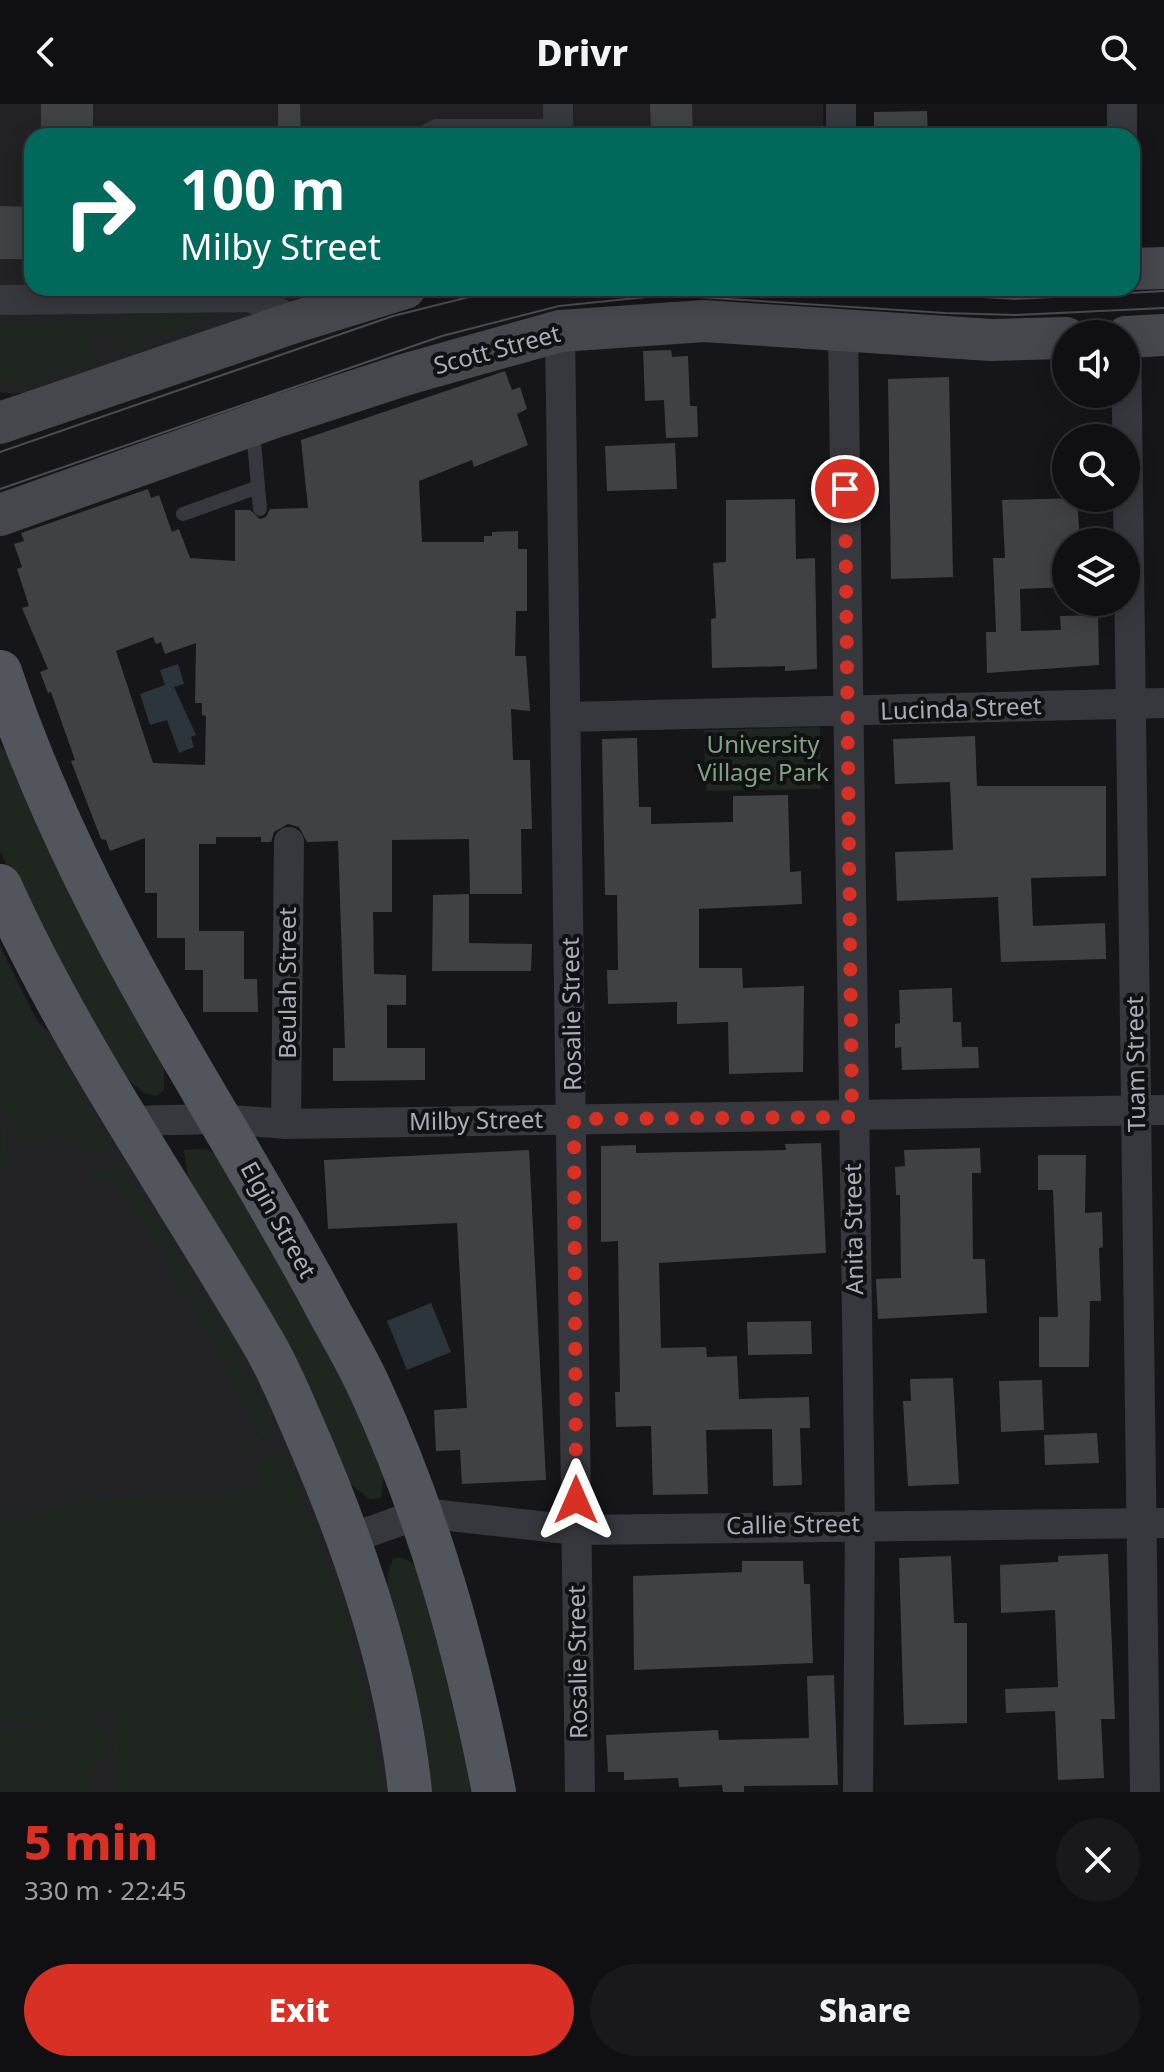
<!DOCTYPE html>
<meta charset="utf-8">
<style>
:root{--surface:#101012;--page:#19191b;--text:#f1f3f6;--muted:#9c9d9f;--line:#303032;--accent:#d93025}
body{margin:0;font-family:"Noto Sans",sans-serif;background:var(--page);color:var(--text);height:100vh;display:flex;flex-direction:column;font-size:30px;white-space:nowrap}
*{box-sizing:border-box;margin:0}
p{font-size:26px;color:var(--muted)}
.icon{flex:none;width:44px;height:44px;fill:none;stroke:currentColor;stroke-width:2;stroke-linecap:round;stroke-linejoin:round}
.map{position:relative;height:1688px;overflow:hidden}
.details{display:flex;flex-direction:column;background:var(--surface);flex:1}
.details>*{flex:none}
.guide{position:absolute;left:24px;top:24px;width:1116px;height:168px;border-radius:24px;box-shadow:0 4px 20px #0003,0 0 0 2px var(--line);background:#00695c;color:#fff;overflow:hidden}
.fabs{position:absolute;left:1052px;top:216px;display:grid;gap:16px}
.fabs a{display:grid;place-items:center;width:88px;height:88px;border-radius:50%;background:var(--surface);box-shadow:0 4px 20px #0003,0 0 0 2px var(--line);font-size:40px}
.pin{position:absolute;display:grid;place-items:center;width:68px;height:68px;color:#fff;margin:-34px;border:4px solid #fff;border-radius:50%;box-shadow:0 2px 8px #0007}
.me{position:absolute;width:88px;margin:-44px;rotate:0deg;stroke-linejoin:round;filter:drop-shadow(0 0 6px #0008)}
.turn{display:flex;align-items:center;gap:28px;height:168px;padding:0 24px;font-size:36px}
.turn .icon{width:104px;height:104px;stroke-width:2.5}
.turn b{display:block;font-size:56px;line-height:68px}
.round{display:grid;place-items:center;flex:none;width:84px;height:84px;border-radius:42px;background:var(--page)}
.headline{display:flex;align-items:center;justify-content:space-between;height:136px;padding:0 24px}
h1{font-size:48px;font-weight:800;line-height:60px;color:var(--accent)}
.action{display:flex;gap:16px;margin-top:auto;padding:16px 24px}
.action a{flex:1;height:92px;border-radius:48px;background:var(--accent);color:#fff;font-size:32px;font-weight:800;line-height:92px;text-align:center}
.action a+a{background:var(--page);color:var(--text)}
header{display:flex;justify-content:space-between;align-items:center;height:104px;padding:0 24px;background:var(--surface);font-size:36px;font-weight:800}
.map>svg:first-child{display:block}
.built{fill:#222225}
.green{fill:#1e261f}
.water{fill:#2c353c}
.building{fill:#404145;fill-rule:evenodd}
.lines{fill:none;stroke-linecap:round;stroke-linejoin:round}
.service{stroke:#37383d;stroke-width:14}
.minor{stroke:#37383d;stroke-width:30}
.secondary{stroke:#45474d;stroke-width:42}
.primary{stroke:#53555c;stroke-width:44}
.tram{stroke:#4a4c52;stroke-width:2}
.route{stroke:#d93025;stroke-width:14;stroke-dasharray:0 25.2}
.labels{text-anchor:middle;stroke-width:8;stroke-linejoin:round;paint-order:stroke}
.street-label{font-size:24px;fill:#a8adb8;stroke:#111113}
.park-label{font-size:24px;fill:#7fa381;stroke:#111113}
</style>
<header><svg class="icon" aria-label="back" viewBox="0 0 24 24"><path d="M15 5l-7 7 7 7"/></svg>Drivr<svg class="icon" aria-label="search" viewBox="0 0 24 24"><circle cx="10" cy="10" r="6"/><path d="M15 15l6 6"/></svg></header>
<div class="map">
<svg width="1164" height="1688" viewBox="0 0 1164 1688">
<rect width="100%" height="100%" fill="#161618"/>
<g class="built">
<path d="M 0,0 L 823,0 L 823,32 L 32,32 L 32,184 L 329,184 L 29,288 L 13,290 L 0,288 Z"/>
<path d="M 0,842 L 37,917 L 73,950 L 254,1254 L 352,1503 L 393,1688 L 0,1688 Z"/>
</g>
<g class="green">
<path d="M 159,208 L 223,209 L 114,247 L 107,229 L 89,236 L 95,254 L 19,280 L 0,275 L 0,218 L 95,216 Z"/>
<path d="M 820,623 L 821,685 L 706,687 L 704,626 Z"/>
<path d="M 0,640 L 23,674 L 164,960 L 164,986 L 157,992 L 144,989 L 120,969 L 18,786 L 0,747 Z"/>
<path d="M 0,842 L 37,917 L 111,1037 L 88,1052 L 74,1033 L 17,1038 L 16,1021 L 0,998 Z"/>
<path d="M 0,1011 L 6,1026 L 7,1061 L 0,1061 Z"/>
<path d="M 207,1045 L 230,1061 L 386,1354 L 381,1394 L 370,1395 L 350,1380 L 189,1081 L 184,1046 Z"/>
<path d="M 123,1058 L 276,1327 L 246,1346 L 242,1340 L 262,1328 L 183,1183 L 114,1072 L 95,1083 L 89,1075 Z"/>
<path d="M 166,1121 L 254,1254 L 281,1324 Z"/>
<path d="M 285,1347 L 349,1521 L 384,1688 L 115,1688 L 113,1607 L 99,1607 L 99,1617 L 0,1620 L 0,1413 L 52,1412 L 63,1397 L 248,1392 L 264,1382 L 257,1359 Z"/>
<path d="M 400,1453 L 411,1458 L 431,1485 L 475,1688 L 424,1688 C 413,1636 371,1498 393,1455 Z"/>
<path d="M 99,1624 L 108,1632 L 107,1650 L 87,1671 L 87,1688 L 0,1688 L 0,1625 Z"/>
</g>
<g class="water">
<path d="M 178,560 L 184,580 L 174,583 L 196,631 L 191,633 L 194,643 L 179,649 L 167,616 L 150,621 L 140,590 L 165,581 L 160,566 Z"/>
<path d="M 431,1199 L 451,1248 L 407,1266 L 387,1217 Z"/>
</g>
<g class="building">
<rect x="41" y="0" width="52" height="32"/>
<path d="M 278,0 L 300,0 L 301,32 L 278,32 Z"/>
<path d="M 650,0 L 692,0 L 693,32 L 651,32 Z"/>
<path d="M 927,7 L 928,32 L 874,32 L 874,8 Z"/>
<path d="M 0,102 L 30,103 L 31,155 L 0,155 Z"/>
<path d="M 671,246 L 672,253 L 688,252 L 690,302 L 697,302 L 698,333 L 666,334 L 664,296 L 645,297 L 643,247 Z"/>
<path d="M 505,267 L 512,286 L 520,283 L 527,305 L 517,310 L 528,341 L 474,363 L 472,356 L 419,377 L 422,438 L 484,438 L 484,432 L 492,432 L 492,428 L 518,427 L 518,445 L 527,445 L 527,507 L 516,507 L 515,552 L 526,552 L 530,607 L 511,605 L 513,656 L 530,656 L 532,725 L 521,725 L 522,790 L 470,790 L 469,735 L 392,736 L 392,808 L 373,808 L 374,870 L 406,871 L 406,901 L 387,901 L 387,944 L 425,944 L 425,976 L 333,977 L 333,944 L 345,944 L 338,737 L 307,738 L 299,723 L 288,720 L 274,728 L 271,738 L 261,738 L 261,733 L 216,733 L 216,740 L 199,740 L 199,827 L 244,827 L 244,875 L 257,875 L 258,908 L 203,908 L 203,866 L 185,866 L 185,834 L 157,834 L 157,789 L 145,789 L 145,734 L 110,747 L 106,736 L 101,735 L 71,657 L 75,656 L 51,588 L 48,589 L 40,568 L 48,565 L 22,504 L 29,502 L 17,465 L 22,463 L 14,440 L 24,437 L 21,429 L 148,385 L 151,394 L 159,391 L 172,428 L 179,425 L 190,454 L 235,457 L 235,406 L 250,406 L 260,415 L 266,413 L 270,405 L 308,404 L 301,336 ZM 153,533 L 156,540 L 161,538 L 165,550 L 196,539 L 195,599 L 202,599 L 202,611 L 206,612 L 205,661 L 153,659 L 116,547 Z"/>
<path d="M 949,273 L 953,473 L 891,475 L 888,275 Z"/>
<path d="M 675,339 L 677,385 L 607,387 L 605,342 Z"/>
<path d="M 1077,394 L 1080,437 L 1066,437 L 1066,483 L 1020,485 L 1021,527 L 1061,526 L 1060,512 L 1098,511 L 1099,561 L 987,569 L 986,528 L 996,528 L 993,454 L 1005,454 L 1002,396 Z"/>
<path d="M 795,395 L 796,455 L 815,454 L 817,565 L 785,567 L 785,562 L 712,564 L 711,515 L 716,514 L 713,459 L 726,458 L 726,396 Z"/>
<path d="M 975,632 L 977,682 L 1106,682 L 1106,772 L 1031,774 L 1033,822 L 1105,819 L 1106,855 L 1001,858 L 998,793 L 897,797 L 895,748 L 953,746 L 950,678 L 895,680 L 893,635 Z"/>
<path d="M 637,634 L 639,703 L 651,703 L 651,720 L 733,718 L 733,692 L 788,691 L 790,768 L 801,767 L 802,800 L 699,805 L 699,864 L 742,864 L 743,884 L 804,882 L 803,968 L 729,970 L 728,918 L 677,920 L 677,898 L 608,900 L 607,866 L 618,866 L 617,791 L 605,791 L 602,635 Z"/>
<path d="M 469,790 L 469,839 L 532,840 L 531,867 L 432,867 L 433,791 Z"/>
<path d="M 952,884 L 953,918 L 961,918 L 962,943 L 978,943 L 979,964 L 902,966 L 901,943 L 895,944 L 895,920 L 900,919 L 899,886 Z"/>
<path d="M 821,1039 L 826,1149 L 659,1159 L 661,1244 L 706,1243 L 707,1253 L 737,1252 L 739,1295 L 809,1293 L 810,1324 L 800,1324 L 802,1381 L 773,1382 L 772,1325 L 706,1326 L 708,1390 L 653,1391 L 651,1322 L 616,1323 L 615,1288 L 620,1288 L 618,1137 L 601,1138 L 601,1042 L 636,1041 L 636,1049 L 786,1046 L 785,1040 Z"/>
<path d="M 980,1044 L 981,1069 L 972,1069 L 973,1155 L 985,1155 L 987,1209 L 878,1215 L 876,1175 L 901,1174 L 900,1091 L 896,1091 L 895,1063 L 905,1062 L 904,1046 Z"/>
<path d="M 529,1046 L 546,1376 L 462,1380 L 460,1346 L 436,1347 L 434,1306 L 467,1304 L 457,1119 L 328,1125 L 324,1056 Z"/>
<path d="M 1038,1051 L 1086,1051 L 1085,1109 L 1102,1108 L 1103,1143 L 1099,1144 L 1101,1197 L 1090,1197 L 1089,1263 L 1039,1263 L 1039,1213 L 1058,1213 L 1053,1086 L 1038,1086 Z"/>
<path d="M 811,1217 L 812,1250 L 748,1251 L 747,1218 Z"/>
<path d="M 953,1274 L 959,1380 L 908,1382 L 903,1297 L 911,1297 L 910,1275 Z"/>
<path d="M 1042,1276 L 1044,1326 L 1001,1328 L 999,1277 Z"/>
<path d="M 1097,1329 L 1099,1359 L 1045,1361 L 1044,1331 Z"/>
<path d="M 1108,1450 L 1115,1615 L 1101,1615 L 1104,1674 L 1058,1676 L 1055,1607 L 1006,1609 L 1005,1585 L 1058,1583 L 1055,1506 L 1001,1509 L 1000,1461 L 1058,1458 L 1058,1452 Z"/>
<path d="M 951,1452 L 954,1519 L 967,1519 L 967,1619 L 904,1621 L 899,1454 Z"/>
<path d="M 742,1457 L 803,1457 L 804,1480 L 810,1480 L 813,1559 L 634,1566 L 633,1472 L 742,1468 Z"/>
<path d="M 834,1571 L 838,1681 L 744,1682 L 744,1688 L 723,1688 L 722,1681 L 679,1683 L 678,1674 L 624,1676 L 624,1668 L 608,1668 L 606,1631 L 718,1626 L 719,1636 L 809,1634 L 807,1572 Z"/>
</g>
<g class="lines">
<g class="service">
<path d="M 425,32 L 426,27 L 435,22 L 558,22"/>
<path d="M 253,326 L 260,405"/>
<path d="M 183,410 L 258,383"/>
</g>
<g class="minor">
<path d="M 558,0 L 558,32"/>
<path d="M 841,0 L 841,32"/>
<path d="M 1122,0 L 1122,32"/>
<path d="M 0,196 L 251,193 L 295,218"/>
<path d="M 843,226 L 860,1420 L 858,1688"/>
<path d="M 560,227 L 580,1688"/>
<path d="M 1126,233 L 1145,1688"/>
<path d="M 566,613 L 1164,599"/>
<path d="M 125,1017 L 220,1015 L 286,1020 L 1164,1006"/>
<path d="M 286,1020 L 289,738"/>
<path d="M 349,1435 L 422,1409 L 576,1426 L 1164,1419"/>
</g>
<g class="secondary">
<path d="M 1132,165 L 1164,164"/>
<path d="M 1126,233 L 1164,231"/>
<path d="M 0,319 L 295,218 L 405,184"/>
<path d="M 0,411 L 272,314 L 407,270 L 560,227 L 704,217 L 991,236 L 1066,234"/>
</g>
<g class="primary">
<path d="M 0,568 C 39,684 92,793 152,899 C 208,998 268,1094 322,1194 C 338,1225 357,1255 371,1287 C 430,1415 467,1550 494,1688"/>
<path d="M 0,782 C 73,944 176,1089 265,1242 C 284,1275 298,1312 313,1346 C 359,1455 398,1570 410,1688"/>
</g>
<g class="tram">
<path d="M 839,184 L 1015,195 L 1164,187"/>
<path d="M 0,348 L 393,212 L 505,184"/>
<path d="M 0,385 L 442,232 L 559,202 L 666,191 L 945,209 L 1016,211 L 1164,204"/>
</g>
</g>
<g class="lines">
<path class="route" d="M 576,1396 L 574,1015 L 852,1013 L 845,385"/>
</g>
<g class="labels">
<g class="street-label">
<text transform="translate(497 246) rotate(-15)" y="8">Scott Street</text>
<text transform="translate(961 605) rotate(-2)" y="8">Lucinda Street</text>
<text transform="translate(288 879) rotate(-90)" y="8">Beulah Street</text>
<text transform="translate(572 910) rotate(-91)" y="8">Rosalie Street</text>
<text transform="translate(1136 960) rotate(-91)" y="8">Tuam Street</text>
<text transform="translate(476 1017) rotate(-1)" y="8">Milby Street</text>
<text transform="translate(278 1116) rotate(61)" y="8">Elgin Street</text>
<text transform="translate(854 1125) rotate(-91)" y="8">Anita Street</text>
<text transform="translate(793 1421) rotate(-1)" y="8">Callie Street</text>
<text transform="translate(578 1558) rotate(-91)" y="8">Rosalie Street</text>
</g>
<g class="park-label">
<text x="763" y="649">University<tspan x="763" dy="28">Village Park</tspan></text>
</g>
</g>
</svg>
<div class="fabs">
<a><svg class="icon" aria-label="sound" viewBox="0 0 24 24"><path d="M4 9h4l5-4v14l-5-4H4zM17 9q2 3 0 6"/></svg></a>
<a><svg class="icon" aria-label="search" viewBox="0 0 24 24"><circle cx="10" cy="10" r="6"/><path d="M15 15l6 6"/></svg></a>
<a><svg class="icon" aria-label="layers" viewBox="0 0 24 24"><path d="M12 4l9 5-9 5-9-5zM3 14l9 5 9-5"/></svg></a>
</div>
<div class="pin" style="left:845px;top:385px;background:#d93025"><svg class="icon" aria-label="arrive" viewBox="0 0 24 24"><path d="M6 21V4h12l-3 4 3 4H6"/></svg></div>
<svg class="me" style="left:576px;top:1396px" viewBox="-20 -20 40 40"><path d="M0-17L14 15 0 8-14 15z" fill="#d93025" stroke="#fff" stroke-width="4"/></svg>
<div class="guide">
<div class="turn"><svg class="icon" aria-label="right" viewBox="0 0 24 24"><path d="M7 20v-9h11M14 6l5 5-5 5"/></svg><div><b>100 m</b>Milby Street</div></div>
</div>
</div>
<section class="details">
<div class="headline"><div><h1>5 min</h1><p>330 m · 22:45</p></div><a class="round"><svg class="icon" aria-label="close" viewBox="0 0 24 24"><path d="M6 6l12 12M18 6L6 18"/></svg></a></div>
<div class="action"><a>Exit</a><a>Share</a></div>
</section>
